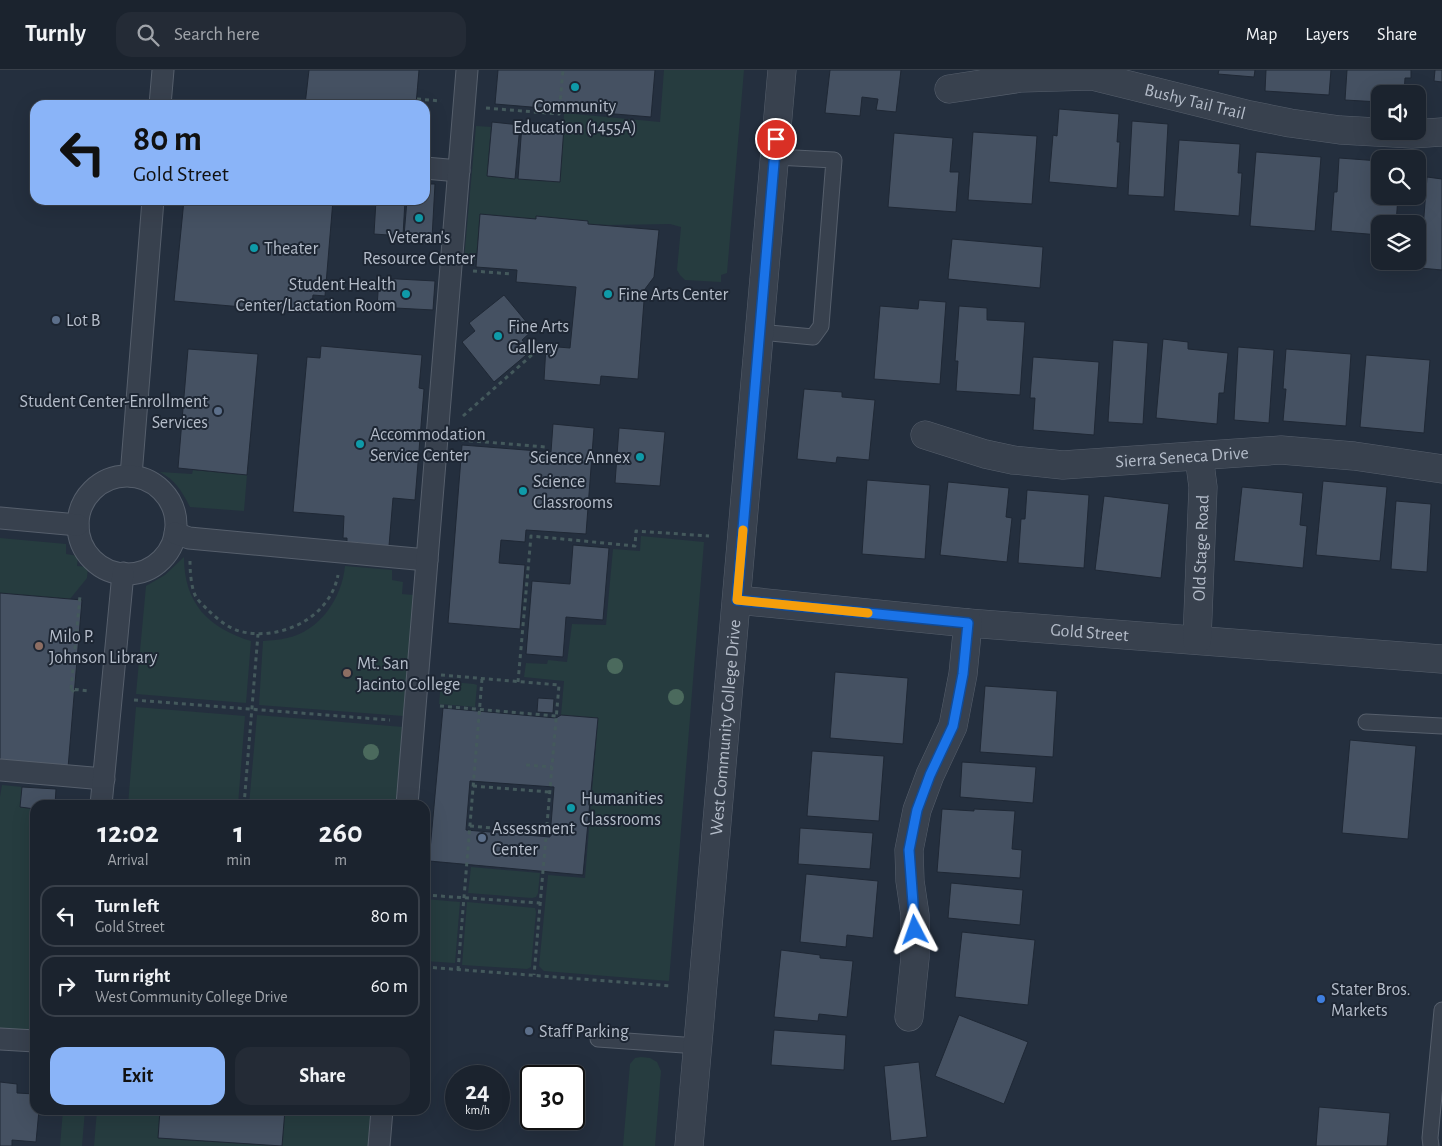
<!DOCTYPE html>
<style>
:root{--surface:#1b232e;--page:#242b36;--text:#f1f3f6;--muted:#a0a4aa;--line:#39404a;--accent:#8ab4f8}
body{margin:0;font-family:"Alegreya Sans",sans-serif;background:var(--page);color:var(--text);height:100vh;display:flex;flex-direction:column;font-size:19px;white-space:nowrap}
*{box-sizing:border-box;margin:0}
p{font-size:16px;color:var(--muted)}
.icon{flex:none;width:28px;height:28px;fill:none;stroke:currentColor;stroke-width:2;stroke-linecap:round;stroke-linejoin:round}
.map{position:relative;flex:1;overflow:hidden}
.drawer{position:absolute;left:30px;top:730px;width:400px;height:315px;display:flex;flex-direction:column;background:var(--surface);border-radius:15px;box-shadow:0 5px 20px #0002,0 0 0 1px var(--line)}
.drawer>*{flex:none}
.hud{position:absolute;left:30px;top:30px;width:400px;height:105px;border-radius:15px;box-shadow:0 5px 20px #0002,0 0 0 1px var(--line);background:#8ab4f8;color:#111;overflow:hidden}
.fabs{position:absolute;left:1371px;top:15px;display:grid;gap:10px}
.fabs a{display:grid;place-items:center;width:55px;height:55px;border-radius:10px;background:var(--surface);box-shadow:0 5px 20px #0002,0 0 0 1px var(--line);font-size:25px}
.speed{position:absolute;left:445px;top:995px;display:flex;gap:10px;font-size:25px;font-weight:700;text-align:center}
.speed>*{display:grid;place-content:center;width:65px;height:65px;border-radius:50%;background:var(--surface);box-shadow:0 5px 20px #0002,0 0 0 1px var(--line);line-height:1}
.speed small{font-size:12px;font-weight:400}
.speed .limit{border:2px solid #111;border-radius:8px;background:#fff;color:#111}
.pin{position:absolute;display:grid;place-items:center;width:42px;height:42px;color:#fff;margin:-21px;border:2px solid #fff;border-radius:50%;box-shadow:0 1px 5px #0007}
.me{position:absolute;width:55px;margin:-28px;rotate:356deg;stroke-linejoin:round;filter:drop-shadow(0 0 4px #0008)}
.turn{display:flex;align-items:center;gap:18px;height:105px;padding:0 20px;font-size:22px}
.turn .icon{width:65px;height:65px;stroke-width:2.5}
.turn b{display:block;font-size:35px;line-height:42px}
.eta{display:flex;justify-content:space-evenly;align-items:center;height:85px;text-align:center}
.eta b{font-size:30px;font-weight:700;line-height:35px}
.button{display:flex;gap:10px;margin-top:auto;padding:10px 20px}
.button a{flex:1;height:58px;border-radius:15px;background:var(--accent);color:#111;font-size:20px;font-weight:700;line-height:58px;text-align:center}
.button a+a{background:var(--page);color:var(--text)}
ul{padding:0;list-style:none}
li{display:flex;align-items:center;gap:15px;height:62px;margin:0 10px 8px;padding:0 10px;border:2px solid var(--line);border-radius:15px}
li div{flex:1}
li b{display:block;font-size:19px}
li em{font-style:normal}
header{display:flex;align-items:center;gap:30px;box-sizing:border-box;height:70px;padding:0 25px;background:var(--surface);border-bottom:1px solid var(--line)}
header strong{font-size:24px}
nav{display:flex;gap:28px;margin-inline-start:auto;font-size:18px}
.search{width:350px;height:45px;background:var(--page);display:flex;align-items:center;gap:12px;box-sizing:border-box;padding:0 18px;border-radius:15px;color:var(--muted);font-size:19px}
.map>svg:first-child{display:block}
.green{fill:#263c3f}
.building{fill:#455162;stroke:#1f2835;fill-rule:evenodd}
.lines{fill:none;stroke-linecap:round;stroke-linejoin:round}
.service-casing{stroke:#565f6c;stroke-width:17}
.pedestrian-casing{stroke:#565f6c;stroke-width:23}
.minor-casing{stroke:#565f6c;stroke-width:29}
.path{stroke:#44595c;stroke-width:3;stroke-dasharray:4 4;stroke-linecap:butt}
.service{stroke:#38414e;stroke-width:15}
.pedestrian{stroke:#38414e;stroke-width:21}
.minor{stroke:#38414e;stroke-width:28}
.tree{fill:#4b6a5d}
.route-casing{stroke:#114b97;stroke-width:12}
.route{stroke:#1a73e8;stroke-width:9}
.slow{stroke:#f59e0b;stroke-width:9}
.culture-dot{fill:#0f9aa8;stroke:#1d2633;stroke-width:2}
.service-dot{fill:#5c6f8a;stroke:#1d2633;stroke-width:2}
.education-dot{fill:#8d6e63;stroke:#1d2633;stroke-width:2}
.shop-dot{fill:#3f7fe0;stroke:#1d2633;stroke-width:2}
.labels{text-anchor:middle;stroke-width:4;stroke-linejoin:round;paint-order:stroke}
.street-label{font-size:18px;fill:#b4bcc9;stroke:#1d2633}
.poi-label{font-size:18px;fill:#b4bcc9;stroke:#1d2633;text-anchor:start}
</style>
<header>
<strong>Turnly</strong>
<div class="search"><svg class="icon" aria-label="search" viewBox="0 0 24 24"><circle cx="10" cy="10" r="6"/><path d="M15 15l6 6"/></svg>Search here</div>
<nav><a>Map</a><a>Layers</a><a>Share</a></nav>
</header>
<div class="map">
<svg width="1442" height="1076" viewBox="0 0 1442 1076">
<rect width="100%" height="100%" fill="#242f3e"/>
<g class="green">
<path d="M 664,0 L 744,0 L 727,203 L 721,205 L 721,212 L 685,210 L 680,205 L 677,200 L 681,157 L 670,154 L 609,155 L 588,154 L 588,151 L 537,146 L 536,149 L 480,144 L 476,190 L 464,190 L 476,56 L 491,57 L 487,106 L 560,112 L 564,43 L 660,52 Z"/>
<path d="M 193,400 L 247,405 L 244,441 L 190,437 C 182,421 175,410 160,402 L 192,404 Z"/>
<path d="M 641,466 L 704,472 L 669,911 L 544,901 L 539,896 L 548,805 L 585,808 L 598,648 L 561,645 L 564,611 L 524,607 L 526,593 L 547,594 L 548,590 L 567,592 L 572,554 L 606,555 L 613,479 L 640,481 Z"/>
<path d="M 0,468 L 66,474 L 66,484 L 78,486 L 77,496 L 88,497 L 87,508 L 70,529 L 0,523 Z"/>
<path d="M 184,487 C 184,533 208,558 251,571 L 246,633 L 136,624 L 146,516 L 165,505 Z"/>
<path d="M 345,496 L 392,500 L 392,510 L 403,512 L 402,524 L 414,525 L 403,646 L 259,635 L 263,571 C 271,570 279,570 287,568 C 320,561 342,528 345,496 Z"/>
<path d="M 441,611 L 474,614 L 477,615 L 475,637 L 439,634 Z"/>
<path d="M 136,637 L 245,646 L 238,735 L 128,735 Z"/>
<path d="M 257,645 L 403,657 L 397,735 L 249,735 Z"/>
<path d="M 2,715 L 22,717 L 20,737 L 35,739 L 34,961 L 0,959 L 0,727 Z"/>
<path d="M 471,797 L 540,803 L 538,823 L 536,827 L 532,828 L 468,823 Z"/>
<path d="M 425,829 L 460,832 L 455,893 L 425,891 Z"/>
<path d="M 467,832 L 535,838 L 536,842 L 531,897 L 527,899 L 462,895 Z"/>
<path d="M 641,987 L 650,988 L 657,992 L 661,1001 L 655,1076 L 623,1076 L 630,994 L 635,988 Z"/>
<path d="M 63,1040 L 85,1040 L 82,1076 L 60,1076 Z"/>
<path d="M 97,1040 L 160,1040 L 158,1068 L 279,1076 L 94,1076 Z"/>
<path d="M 285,1040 L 371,1040 L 368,1076 L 282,1076 Z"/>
</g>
<g class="building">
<path d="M 309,0 L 419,0 L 416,35 L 305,35 Z"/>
<path d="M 498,0 L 655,0 L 651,47 L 495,34 Z"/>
<path d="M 830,0 L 901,0 L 896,42 L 876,40 L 878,29 L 862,27 L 860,46 L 825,43 Z"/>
<path d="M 1219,0 L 1255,0 L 1254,7 L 1218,4 Z"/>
<path d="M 1266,0 L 1331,0 L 1329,25 L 1265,21 Z"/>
<path d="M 1347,0 L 1411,0 L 1411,8 L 1405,8 L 1404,24 L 1380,24 L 1380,32 L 1345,30 Z"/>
<path d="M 1435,0 L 1442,0 L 1442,12 L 1434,11 Z"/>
<path d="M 1059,39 L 1119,44 L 1117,72 L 1120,72 L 1117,118 L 1049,112 L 1053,65 L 1057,66 Z"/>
<path d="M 1132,51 L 1168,54 L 1164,127 L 1128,125 Z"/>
<path d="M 492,52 L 520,55 L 515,109 L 487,106 Z"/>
<path d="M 522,54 L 564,57 L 560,112 L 518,109 Z"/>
<path d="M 973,62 L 1037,66 L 1032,134 L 968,130 Z"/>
<path d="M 894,63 L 953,68 L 950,102 L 959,102 L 956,142 L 888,137 Z"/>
<path d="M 1179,70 L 1240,74 L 1238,103 L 1242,103 L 1239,146 L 1174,141 Z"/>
<path d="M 1256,82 L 1321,87 L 1315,161 L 1250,156 Z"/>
<path d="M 1339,88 L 1380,91 L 1380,126 L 1398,126 L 1396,154 L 1380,154 L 1380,165 L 1331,161 L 1334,122 L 1337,122 Z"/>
<path d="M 1427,107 L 1442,109 L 1442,200 L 1420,198 Z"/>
<path d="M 425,114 L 435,114 L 432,168 L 404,166 L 407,130 L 425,130 Z"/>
<path d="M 184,130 L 333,130 L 325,226 L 313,225 L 311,243 L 174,231 Z"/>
<path d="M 376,130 L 405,130 L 403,166 L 374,164 Z"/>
<path d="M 480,144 L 536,149 L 536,146 L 588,151 L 588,154 L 659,160 L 654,207 L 636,231 L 644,231 L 638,309 L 601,306 L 600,315 L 544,310 L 546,276 L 570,278 L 576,217 L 516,212 L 517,200 L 476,197 Z"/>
<path d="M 952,169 L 1043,177 L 1040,218 L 948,209 Z"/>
<path d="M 379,208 L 435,211 L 433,240 L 377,237 Z"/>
<path d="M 504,225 L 533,260 L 522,270 L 531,281 L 494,312 L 462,272 L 475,261 L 469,253 Z"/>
<path d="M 919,230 L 946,232 L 940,314 L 874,309 L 880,236 L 918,239 Z"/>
<path d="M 959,236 L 987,238 L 987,250 L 1025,252 L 1020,325 L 956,321 L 958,291 L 955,291 Z"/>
<path d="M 1163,269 L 1188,272 L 1188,279 L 1228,283 L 1224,323 L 1219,323 L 1217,354 L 1156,348 Z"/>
<path d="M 1113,270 L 1148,273 L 1143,354 L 1108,352 Z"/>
<path d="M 321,276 L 422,285 L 419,318 L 424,319 L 415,430 L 393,428 L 389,476 L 347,472 L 347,468 L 343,468 L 344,446 L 293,442 L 307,287 L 320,288 Z"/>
<path d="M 1238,277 L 1274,280 L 1269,353 L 1234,350 Z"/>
<path d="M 188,279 L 258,284 L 247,405 L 178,398 Z"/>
<path d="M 1286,279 L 1351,284 L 1346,356 L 1283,351 L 1286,319 L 1283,319 Z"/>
<path d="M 1366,285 L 1430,290 L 1424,363 L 1360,357 Z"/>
<path d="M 1033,287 L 1099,292 L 1094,365 L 1033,360 L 1035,328 L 1030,328 Z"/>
<path d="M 804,319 L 842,322 L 842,327 L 875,330 L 869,390 L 837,387 L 836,393 L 797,389 Z"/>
<path d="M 553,354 L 594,358 L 586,464 L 526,460 L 525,472 L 501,470 L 499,493 L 525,495 L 520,559 L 448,553 L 462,375 L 551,382 Z"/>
<path d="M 619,358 L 665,362 L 660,416 L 615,413 Z"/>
<path d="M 867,410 L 930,415 L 925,489 L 862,484 Z"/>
<path d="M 1323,411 L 1387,417 L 1380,491 L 1316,485 Z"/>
<path d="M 948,412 L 1009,418 L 1006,447 L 1012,448 L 1007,492 L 940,485 Z"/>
<path d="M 1242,417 L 1303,423 L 1300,455 L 1307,456 L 1303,498 L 1234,491 Z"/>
<path d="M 1027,420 L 1089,425 L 1084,498 L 1018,493 L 1021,449 L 1025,449 Z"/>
<path d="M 1104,426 L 1169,434 L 1161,508 L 1095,500 Z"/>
<path d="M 1396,431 L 1431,434 L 1427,502 L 1391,499 Z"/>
<path d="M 573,475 L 609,478 L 603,550 L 566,547 L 563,587 L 526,584 L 532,511 L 570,514 Z"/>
<path d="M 0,523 L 82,530 L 68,698 L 0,692 Z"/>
<path d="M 835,602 L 908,608 L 903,674 L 830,668 Z"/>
<path d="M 985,616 L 1057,621 L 1053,687 L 980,682 Z"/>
<path d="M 538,628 L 554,629 L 553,643 L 537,642 Z"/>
<path d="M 443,638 L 556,648 L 561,645 L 598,648 L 583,805 L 429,791 ZM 470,711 L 554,717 L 550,767 L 466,760 Z"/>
<path d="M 1350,670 L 1416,676 L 1408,769 L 1342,763 Z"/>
<path d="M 812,681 L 884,686 L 879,751 L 807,746 Z"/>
<path d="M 962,692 L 1036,697 L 1033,733 L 960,727 Z"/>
<path d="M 22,717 L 56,719 L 55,735 L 35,735 L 35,739 L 20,737 Z"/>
<path d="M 942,739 L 974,741 L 974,739 L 1015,741 L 1012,779 L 1022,780 L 1020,808 L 937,802 Z"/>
<path d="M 800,758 L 873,763 L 870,799 L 798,794 Z"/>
<path d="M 806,804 L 878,811 L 873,868 L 847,865 L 846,877 L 800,872 Z"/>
<path d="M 951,813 L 1023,820 L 1020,855 L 948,848 Z"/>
<path d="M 962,862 L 1035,870 L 1028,935 L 955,927 Z"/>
<path d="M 781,880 L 820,885 L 820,888 L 853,891 L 847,947 L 819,944 L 818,951 L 774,947 Z"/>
<path d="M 959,945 L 1028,972 L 1004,1034 L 935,1006 Z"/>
<path d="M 774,960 L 846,965 L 844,1000 L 771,995 Z"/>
<path d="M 919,992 L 927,1067 L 891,1071 L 884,996 Z"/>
<path d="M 0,1012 L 17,1014 L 17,1023 L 35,1024 L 35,1040 L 39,1040 L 36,1072 L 12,1070 L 12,1076 L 0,1076 Z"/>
<path d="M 1319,1037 L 1390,1043 L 1387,1076 L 1316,1076 Z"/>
<path d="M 160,1040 L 285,1040 L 282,1076 L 158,1068 Z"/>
</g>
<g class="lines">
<g class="service-casing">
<g id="service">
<path d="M 760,262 L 813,267 L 821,256 L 834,90 L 775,87"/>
<path d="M 1366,652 L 1442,656"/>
<path d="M 598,969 L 698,976"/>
<path d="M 1431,1076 L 1430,1068 L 1442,940"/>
</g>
</g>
<g class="pedestrian-casing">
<g id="pedestrian">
<path d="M 160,35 L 163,0"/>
<path d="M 425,98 L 459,101"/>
<path d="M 131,406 L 153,130"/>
<circle cx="127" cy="455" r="49"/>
<path d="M 0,448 L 78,455"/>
<path d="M 175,463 L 189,468 L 427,490"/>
<path d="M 0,700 L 104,709"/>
<path d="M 101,735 L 123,503"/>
<path d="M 407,735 L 467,0"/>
<path d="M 0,969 L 35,971"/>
<path d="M 379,1076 L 382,1040"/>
</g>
</g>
<g class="minor-casing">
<g id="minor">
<path id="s1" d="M 949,19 L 1021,8 L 1092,6 L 1250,45 L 1290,53 L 1340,60 L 1412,64 L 1442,62"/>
<path id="s2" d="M 925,365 L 985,384 L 1013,390 L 1063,395 L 1281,380 L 1354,386 L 1442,399"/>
<path id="s3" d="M 737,530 L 968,553 L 1442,589"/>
<path id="s4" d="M 1197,570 L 1203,417 L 1199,386"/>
<path d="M 909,947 L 915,888 L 915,845 L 910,811 L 909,780 L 917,740 L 930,705 L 953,656 L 963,604 L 968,553"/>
<path id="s5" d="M 689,1076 L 782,0"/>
</g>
</g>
<g class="path">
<path d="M 417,29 L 441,31"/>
<path d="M 486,38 L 559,44 L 563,0"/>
<path d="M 473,201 L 512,204"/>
<path d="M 463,346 L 542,276"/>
<path d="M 461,370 L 546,377"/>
<path d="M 190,491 C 190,501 191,516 195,525 C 198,531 204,536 208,540 C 216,548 228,558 239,561 C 280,572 330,548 338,505"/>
<path d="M 441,605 L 559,615 L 534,905"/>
<path d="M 518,612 L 531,466 L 635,476 L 636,461 L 709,466"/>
<path d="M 71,619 L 80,526"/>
<path d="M 74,622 L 71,619 L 90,621"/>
<path d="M 134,630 L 390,650"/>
<path d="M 440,636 L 556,646"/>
<path d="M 526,695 L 552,697"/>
<path d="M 473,716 L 549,722"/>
<path d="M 244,735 L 258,564"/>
<path d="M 470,756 L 546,763"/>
<path d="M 425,825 L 540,833"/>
<path d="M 425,897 L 672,916"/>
<path d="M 458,900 L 482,609"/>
</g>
<use href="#service" class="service"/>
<use href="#pedestrian" class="pedestrian"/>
<use href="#minor" class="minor"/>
</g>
<g class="tree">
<circle cx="615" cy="596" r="8"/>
<circle cx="676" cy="627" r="8"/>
<circle cx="371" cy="682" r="8"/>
</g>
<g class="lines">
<g class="route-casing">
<path id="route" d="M 776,69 L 737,530 L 968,553 L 963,604 L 953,656 L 930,705 L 917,740 L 909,780 L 915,860"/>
</g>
<use href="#route" class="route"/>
<path class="slow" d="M 743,460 L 737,530 L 868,543"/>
</g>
<g class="culture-dot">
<circle cx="575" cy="17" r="5"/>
<circle cx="419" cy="148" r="5"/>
<circle cx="254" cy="178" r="5"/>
<circle cx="406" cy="224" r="5"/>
<circle cx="608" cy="224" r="5"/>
<circle cx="498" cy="266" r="5"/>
<circle cx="360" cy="374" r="5"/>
<circle cx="640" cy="387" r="5"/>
<circle cx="523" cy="421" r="5"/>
<circle cx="571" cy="738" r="5"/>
</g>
<g class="service-dot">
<circle cx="56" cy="250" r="5"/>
<circle cx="218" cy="341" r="5"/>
<circle cx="482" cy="768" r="5"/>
<circle cx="529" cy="961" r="5"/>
</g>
<g class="education-dot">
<circle cx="39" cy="576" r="5"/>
<circle cx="347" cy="603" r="5"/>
</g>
<circle class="shop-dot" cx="1321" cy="929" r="5"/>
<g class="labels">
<g class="street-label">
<text dy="6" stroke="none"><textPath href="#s1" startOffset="250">Bushy Tail Trail</textPath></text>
<text dy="6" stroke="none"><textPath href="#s2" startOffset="261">Sierra Seneca Drive</textPath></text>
<text dy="6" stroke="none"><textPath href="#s4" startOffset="92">Old Stage Road</textPath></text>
<text dy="6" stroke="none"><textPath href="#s3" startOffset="354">Gold Street</textPath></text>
<text dy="6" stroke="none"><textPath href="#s5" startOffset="420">West Community College Drive</textPath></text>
</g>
<g class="poi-label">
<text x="575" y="42" text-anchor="middle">Community<tspan x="575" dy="21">Education (1455A)</tspan></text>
<text x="419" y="173" text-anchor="middle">Veteran's<tspan x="419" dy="21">Resource Center</tspan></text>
<text x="264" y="184">Theater</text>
<text x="396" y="220" text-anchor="end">Student Health<tspan x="396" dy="21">Center/Lactation Room</tspan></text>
<text x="618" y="230">Fine Arts Center</text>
<text x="66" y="256">Lot B</text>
<text x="508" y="262">Fine Arts<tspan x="508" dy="21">Gallery</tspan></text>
<text x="208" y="337" text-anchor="end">Student Center-Enrollment<tspan x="208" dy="21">Services</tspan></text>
<text x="370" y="370">Accommodation<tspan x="370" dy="21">Service Center</tspan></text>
<text x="630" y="393" text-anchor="end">Science Annex</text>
<text x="533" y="417">Science<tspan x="533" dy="21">Classrooms</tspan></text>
<text x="49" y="572">Milo P.<tspan x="49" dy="21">Johnson Library</tspan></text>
<text x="357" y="599">Mt. San<tspan x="357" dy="21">Jacinto College</tspan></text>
<text x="581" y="734">Humanities<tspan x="581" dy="21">Classrooms</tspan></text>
<text x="492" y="764">Assessment<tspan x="492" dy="21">Center</tspan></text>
<text x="1331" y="925">Stater Bros.<tspan x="1331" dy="21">Markets</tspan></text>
<text x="539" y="967">Staff Parking</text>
</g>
</g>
</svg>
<div class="fabs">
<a><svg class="icon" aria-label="sound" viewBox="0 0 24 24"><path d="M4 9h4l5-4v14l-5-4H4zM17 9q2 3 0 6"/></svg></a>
<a><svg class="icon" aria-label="search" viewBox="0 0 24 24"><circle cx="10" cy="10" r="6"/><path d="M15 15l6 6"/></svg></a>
<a><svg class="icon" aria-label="layers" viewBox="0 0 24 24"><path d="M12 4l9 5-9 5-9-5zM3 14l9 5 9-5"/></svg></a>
</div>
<div class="speed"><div>24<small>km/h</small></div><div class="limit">30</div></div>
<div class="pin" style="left:776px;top:69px;background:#d93025"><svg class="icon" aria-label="arrive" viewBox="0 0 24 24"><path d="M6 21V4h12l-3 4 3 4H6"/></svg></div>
<svg class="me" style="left:915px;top:860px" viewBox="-20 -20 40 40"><path d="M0-17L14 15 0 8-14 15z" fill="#1a73e8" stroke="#fff" stroke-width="4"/></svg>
<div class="hud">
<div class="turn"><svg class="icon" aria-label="left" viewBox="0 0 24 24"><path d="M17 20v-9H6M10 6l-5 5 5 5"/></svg><div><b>80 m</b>Gold Street</div></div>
</div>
<section class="drawer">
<div class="eta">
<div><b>12:02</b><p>Arrival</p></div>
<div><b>1</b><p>min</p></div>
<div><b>260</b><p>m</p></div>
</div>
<ul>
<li><svg class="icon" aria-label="left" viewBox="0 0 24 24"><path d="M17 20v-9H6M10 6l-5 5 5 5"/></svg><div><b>Turn left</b><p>Gold Street</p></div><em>80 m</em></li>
<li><svg class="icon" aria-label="right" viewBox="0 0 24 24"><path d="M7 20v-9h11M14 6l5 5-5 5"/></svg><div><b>Turn right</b><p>West Community College Drive</p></div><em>60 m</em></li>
</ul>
<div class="button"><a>Exit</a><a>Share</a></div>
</section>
</div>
